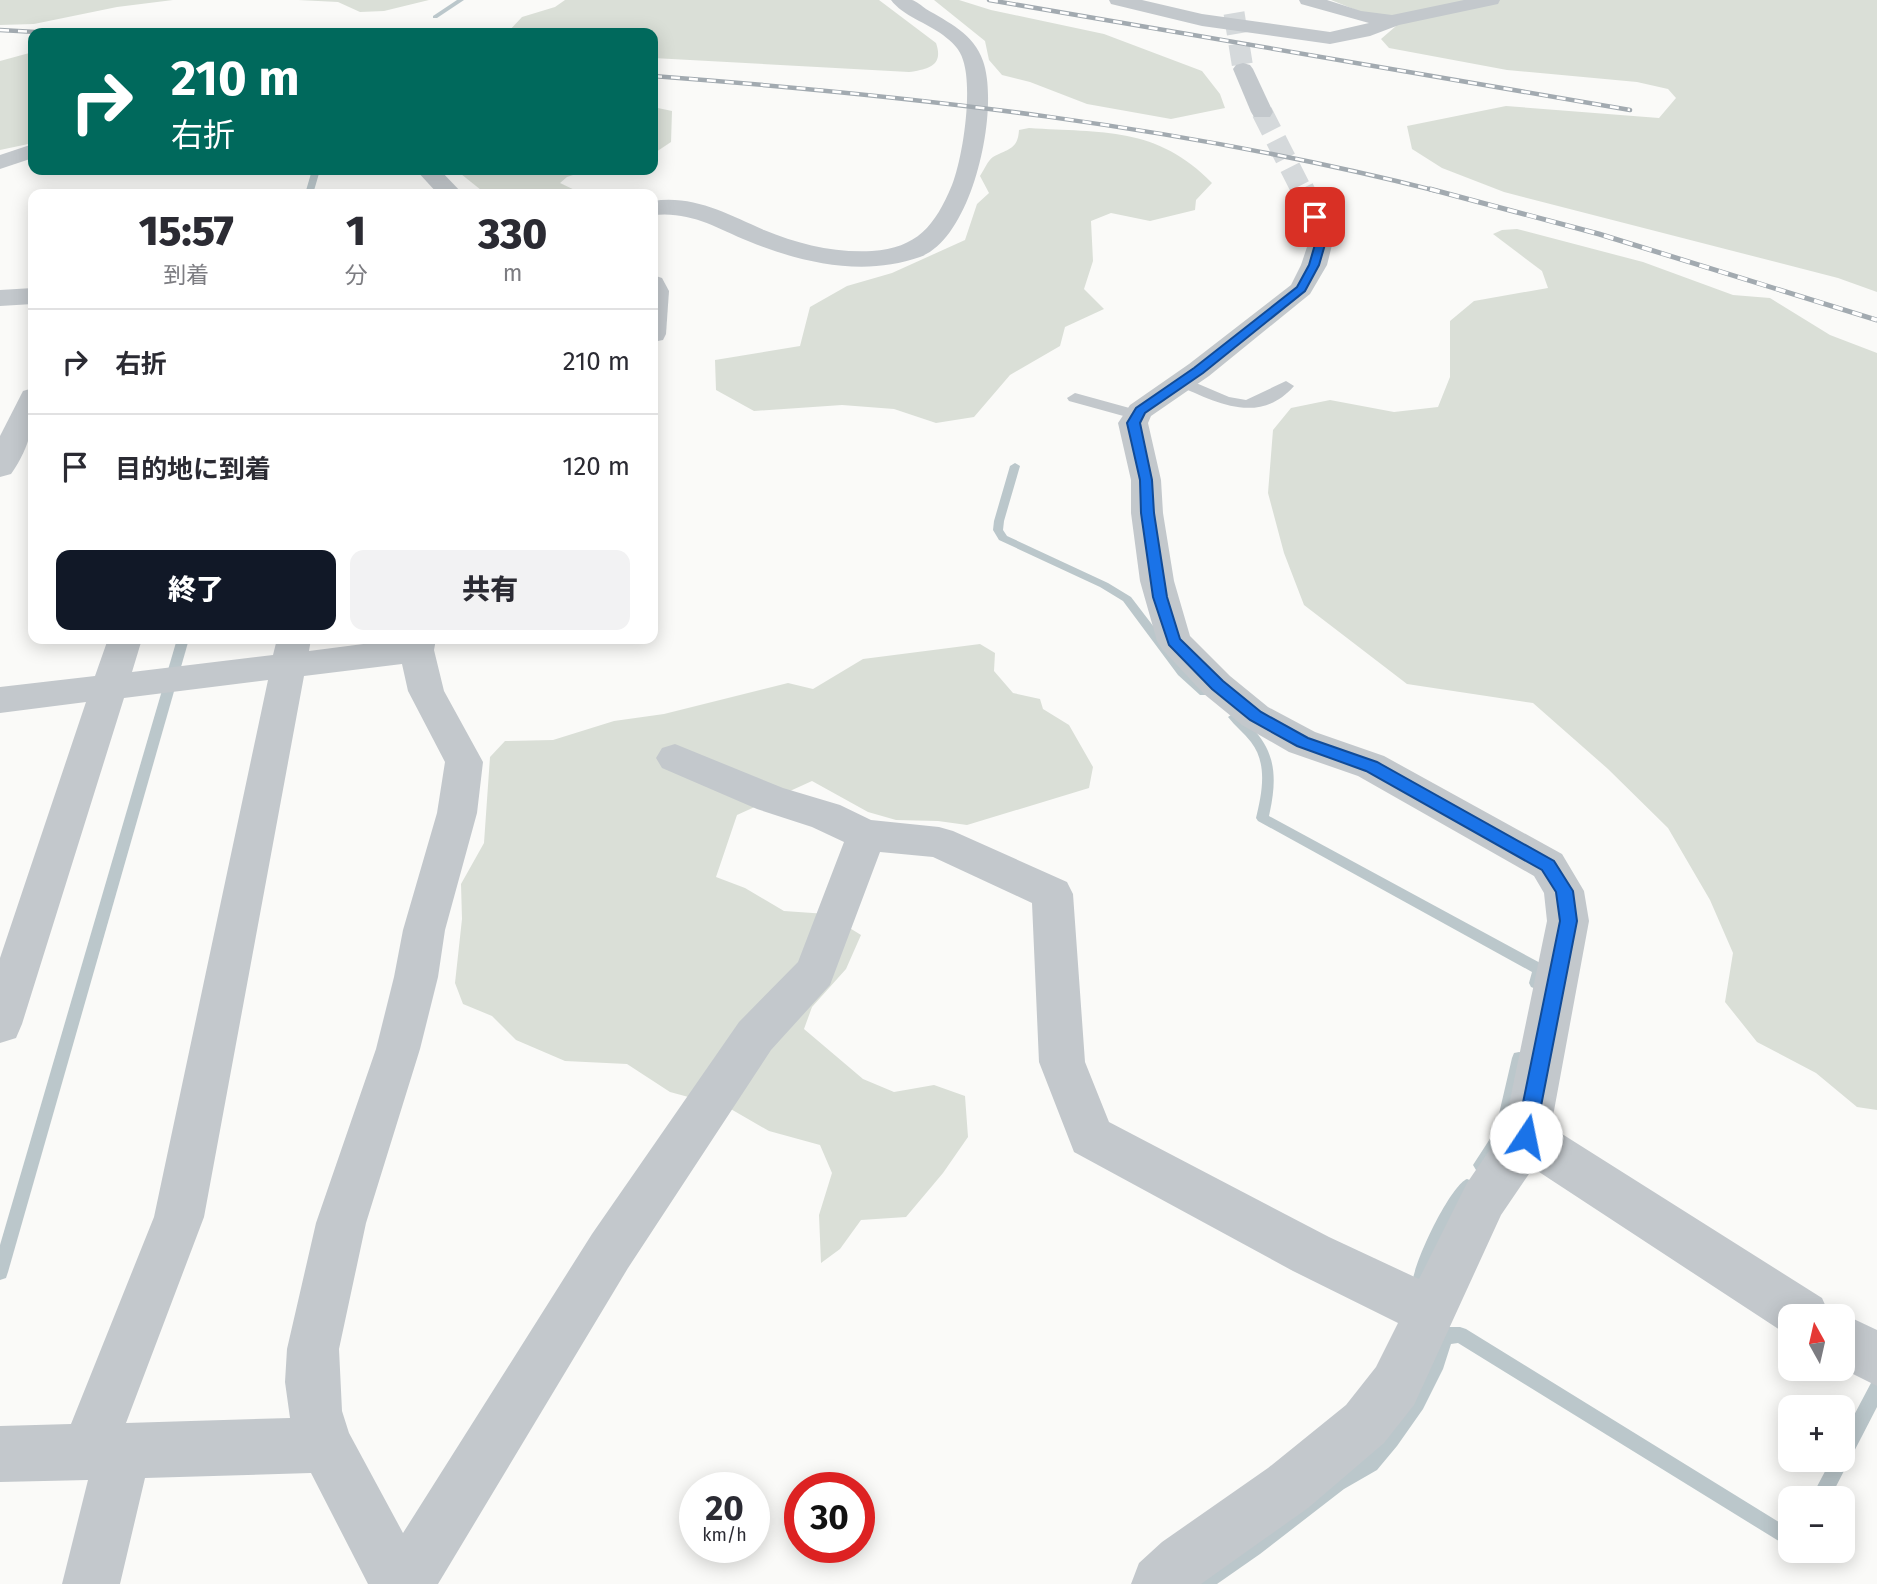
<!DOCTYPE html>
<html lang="ja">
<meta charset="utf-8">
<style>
:root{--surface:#fff;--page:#f2f2f3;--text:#2b2b33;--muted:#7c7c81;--line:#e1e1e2;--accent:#111827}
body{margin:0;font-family:"Fira Sans","Noto Sans JP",sans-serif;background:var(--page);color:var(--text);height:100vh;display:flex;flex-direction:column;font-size:26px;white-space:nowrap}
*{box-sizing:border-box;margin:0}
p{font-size:23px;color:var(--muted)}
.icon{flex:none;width:38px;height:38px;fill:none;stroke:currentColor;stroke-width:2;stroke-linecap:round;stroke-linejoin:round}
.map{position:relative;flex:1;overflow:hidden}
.sheet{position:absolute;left:28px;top:189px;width:630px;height:455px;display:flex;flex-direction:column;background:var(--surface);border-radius:14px;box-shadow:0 4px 18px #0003}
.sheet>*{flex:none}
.guide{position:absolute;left:28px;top:28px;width:630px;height:147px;border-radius:14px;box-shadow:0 4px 18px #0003;background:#00695c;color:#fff;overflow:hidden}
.needle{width:46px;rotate:352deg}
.controls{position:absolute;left:1778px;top:1304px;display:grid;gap:14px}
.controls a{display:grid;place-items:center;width:77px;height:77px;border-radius:14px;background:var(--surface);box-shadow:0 4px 18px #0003;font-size:35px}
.speed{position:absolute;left:679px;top:1472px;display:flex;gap:14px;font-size:35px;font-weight:700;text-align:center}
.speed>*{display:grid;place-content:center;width:91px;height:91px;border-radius:50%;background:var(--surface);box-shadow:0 4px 18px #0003;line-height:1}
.speed small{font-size:18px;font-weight:400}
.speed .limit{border:10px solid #d22;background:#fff;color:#111}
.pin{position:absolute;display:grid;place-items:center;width:60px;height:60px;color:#fff;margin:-30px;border-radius:14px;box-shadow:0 4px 10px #0006}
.me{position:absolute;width:77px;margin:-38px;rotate:11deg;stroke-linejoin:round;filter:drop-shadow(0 0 5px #0008)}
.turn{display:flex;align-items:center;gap:24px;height:147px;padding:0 28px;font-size:32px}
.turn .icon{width:91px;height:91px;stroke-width:2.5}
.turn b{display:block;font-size:49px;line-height:60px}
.eta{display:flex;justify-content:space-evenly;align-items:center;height:119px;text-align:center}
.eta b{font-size:42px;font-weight:800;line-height:49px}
.cta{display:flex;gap:14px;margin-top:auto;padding:14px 28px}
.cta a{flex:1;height:80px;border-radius:14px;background:var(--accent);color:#fff;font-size:28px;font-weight:800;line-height:80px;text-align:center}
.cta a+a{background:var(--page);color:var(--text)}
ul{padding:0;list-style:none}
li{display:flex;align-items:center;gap:21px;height:105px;padding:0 28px;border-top:2px solid var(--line)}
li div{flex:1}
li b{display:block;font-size:26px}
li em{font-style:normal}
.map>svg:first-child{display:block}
.green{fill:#dadfd7}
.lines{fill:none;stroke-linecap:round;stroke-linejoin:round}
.stream{fill:#bbc7cb;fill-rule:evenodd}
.minor-tunnel-far1{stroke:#d5d9db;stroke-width:21;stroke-dasharray:21 10;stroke-linecap:butt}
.minor-tunnel{stroke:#d5d9db;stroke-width:26;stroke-dasharray:26 13;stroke-linecap:butt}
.service{fill:#c3c8cc;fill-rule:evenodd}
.minor{fill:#c3c8cc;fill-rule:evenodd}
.rail-far1-casing{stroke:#a2aab0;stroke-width:4.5}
.rail-casing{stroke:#a2aab0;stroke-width:5}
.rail-far1{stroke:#fff;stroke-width:2.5;stroke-dasharray:9;stroke-linecap:butt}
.rail{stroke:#fff;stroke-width:3.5;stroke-dasharray:10;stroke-linecap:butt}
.route{fill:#1a73e8;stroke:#114b97;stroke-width:2}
</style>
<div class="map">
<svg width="1877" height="1584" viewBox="0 0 1877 1584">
<rect width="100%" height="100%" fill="#fafaf8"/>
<g class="green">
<path d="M 0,0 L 173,0 L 117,7 L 34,24 L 0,25 Z"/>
<path d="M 298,0 L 429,0 L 384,11 L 360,12 L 338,2 Z"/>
<path d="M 565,0 L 879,0 L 936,43 C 944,66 928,69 909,72 L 653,58 L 653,33 L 507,33 L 522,17 L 555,7 Z"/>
<path d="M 934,0 L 959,0 L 991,10 L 1104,34 L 1202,71 L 1220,94 L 1225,108 L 1171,119 L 1087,104 L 1030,82 L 1002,75 L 989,60 L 985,41 Z"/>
<path d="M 1331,0 L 1877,0 L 1877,292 L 1838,278 L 1504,192 L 1442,168 L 1412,149 L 1407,126 L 1506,106 L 1659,118 L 1676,98 L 1668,89 L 1637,82 L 1507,70 L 1389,48 L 1381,39 L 1396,26 Z"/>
<path d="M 33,52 L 33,143 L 0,150 L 0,61 Z"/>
<path d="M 653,107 L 672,111 L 671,142 L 653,154 Z"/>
<path d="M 1029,128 C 1102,133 1157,126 1212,183 L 1196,200 L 1195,210 L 1150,221 L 1111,213 L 1091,221 L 1093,261 L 1084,289 L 1104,309 L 1065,327 L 1060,346 L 1010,375 L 974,417 L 936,423 L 894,409 L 842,405 L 754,411 L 716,390 L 715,360 L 800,346 L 810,307 L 847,286 L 892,273 L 965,240 L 977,204 L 989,193 L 980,176 C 984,170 988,160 993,157 C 1007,149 1018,150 1019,130 Z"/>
<path d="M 456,170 L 588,170 L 567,177 L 560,183 L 583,194 L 486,194 Z"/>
<path d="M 1517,229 L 1643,262 L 1733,295 L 1770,298 L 1830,335 L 1877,353 L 1877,1110 L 1857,1107 L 1816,1073 L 1757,1042 L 1725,1002 L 1733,953 L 1710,900 L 1668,828 L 1608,769 L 1533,703 L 1407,684 L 1304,605 L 1284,553 L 1268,493 L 1273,430 L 1291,408 L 1330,400 L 1394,412 L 1438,407 L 1450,377 L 1450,321 L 1474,301 L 1548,288 L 1542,271 L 1493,234 L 1502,230 Z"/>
<path d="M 980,644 L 995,653 L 994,671 L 1013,693 L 1040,699 L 1043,709 L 1069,725 L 1093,767 L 1089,788 L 967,825 L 938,821 L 896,820 L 868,812 L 812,781 L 737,815 L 716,877 L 745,888 L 784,911 L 827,914 L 861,935 L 846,969 L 812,1007 L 804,1029 L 863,1079 L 894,1092 L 934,1085 L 965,1096 L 968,1137 L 943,1173 L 906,1217 L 861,1220 L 840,1249 L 821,1263 L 819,1215 L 832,1173 L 820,1145 L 769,1131 L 729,1108 L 670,1092 L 627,1064 L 565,1061 L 516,1040 L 492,1016 L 463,1004 L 455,983 L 462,919 L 461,884 L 484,843 L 490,757 L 505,741 L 553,740 L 614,721 L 664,714 L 788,683 L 813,689 L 863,659 Z"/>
</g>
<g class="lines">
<g class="stream">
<path d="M 457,0 L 464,0 L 437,18 L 433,18 L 433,16 Z"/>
<path d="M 312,170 L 320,170 L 313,194 L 305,194 Z"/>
<path d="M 1015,463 L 1020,466 L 1004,521 L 1003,530 L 1007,536 L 1108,583 L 1131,597 L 1186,669 L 1208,689 L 1210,692 L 1208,695 L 1200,695 L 1178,675 L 1123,601 L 1100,587 L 999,540 L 993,530 L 994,521 L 1010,466 Z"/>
<path d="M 177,639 L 189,639 L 8,1272 L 6,1278 L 0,1280 L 0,1245 Z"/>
<path d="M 1234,713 C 1242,716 1249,724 1255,731 C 1278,757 1276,784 1269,816 L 1544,965 L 1546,969 L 1541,987 L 1536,989 L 1531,987 L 1529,983 L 1532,972 L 1258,821 L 1256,818 C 1262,793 1268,764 1251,742 C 1244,733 1235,726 1228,717 Z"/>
<path d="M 1519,1052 L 1524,1053 L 1526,1058 L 1509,1134 L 1486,1170 L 1481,1172 L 1476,1170 L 1473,1165 L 1495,1131 L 1512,1058 L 1514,1053 Z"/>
<path d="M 1467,1179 L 1472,1181 L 1475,1186 L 1437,1253 L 1424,1295 L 1418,1297 L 1412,1295 C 1405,1277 1450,1185 1467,1179 Z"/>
<path d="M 1438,1318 L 1444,1320 L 1448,1327 L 1460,1327 L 1466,1329 L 1790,1529 L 1790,1548 L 1458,1343 L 1451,1344 L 1443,1369 L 1423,1409 L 1397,1446 L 1377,1470 L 1344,1489 L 1260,1554 L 1217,1584 L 1191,1584 L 1193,1577 C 1240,1548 1283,1513 1327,1480 C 1339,1471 1353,1468 1364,1458 C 1386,1440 1430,1374 1434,1346 C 1436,1338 1433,1333 1430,1326 L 1432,1320 Z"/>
<path d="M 1877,1380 L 1877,1407 L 1830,1498 L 1811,1498 L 1831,1460 L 1843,1460 L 1843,1436 L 1871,1383 Z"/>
</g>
<g class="minor-tunnel-far1">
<path d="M 1234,13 L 1243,69"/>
<path d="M 1262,112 L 1302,191"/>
</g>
<path class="minor-tunnel" d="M 1301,189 L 1315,217"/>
<g class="service">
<path d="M 1182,377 L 1229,397 L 1246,400 L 1286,381 L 1294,386 C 1259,426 1215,402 1177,385 L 1174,382 L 1177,379 Z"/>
<path d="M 1075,393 L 1144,412 L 1146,415 L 1138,420 L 1069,401 L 1067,398 Z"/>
</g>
<g class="minor">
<path d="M 891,0 C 897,0 906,0 912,0 C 916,1 922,6 926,9 C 948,22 974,34 983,61 C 1000,109 973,238 920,257 C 864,277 801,263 748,241 C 715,227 690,211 653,215 L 653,201 C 694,195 727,214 764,230 C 798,244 834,253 872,251 C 917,248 935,226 952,185 C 963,157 973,89 963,60 C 960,49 952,42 943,35 C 927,23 903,16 891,0 Z"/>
<path d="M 1109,0 L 1142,0 L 1202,14 L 1330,32 L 1369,23 L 1301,4 L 1299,0 L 1327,0 L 1361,11 L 1392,15 L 1464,0 L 1500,0 L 1498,4 L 1399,25 L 1370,36 L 1330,44 L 1202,26 L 1111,4 Z"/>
<path d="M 1243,63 L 1250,65 L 1253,69 L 1273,112 L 1270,117 L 1254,117 L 1251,112 L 1233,69 L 1236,65 Z"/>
<path d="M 33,144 L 33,158 L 0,169 L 0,155 Z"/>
<path d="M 416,170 L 440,170 L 463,194 L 438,194 Z"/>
<path d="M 1315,210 L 1323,212 L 1333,231 L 1333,241 L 1327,265 L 1310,294 L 1209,376 L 1151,416 L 1148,423 L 1161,480 L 1163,513 L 1174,581 L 1190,636 L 1230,676 L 1268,707 L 1315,732 L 1384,756 L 1562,854 L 1584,891 L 1589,921 L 1551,1127 L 1822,1298 L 1830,1316 L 1790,1316 L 1790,1336 L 1786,1334 L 1533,1168 L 1501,1215 L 1414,1405 L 1384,1443 L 1308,1508 L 1201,1584 L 1131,1584 L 1139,1563 L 1162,1542 L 1268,1468 L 1346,1405 L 1376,1367 L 1398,1323 L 1293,1271 L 1074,1152 L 1039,1062 L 1032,903 L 933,857 L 880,852 L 830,985 L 771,1050 L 628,1268 L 438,1584 L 368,1584 L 311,1473 L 145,1478 L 120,1584 L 62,1584 L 88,1480 L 0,1482 L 0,1426 L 71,1424 L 154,1217 L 268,680 L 124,698 L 22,1024 L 16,1038 L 0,1043 L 0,958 L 86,702 L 0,713 L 0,687 L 95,676 L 108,639 L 142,639 L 132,672 L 273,655 L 277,639 L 311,639 L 309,651 L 402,639 L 436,639 L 434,650 L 444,691 L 483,762 L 477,813 L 445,930 L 438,977 L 420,1049 L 366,1223 L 339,1349 L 342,1411 L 349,1433 L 403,1533 L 592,1234 L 739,1022 L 798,962 L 844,842 L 812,827 L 757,809 L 662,768 L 656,758 L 662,748 L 675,744 L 783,788 L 840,805 L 871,820 L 939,827 L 953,831 L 1067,882 L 1073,894 L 1085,1062 L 1109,1122 L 1329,1237 L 1419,1279 L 1467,1183 L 1504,1129 L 1547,921 L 1544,893 L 1534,876 L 1358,776 L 1289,752 L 1242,725 L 1204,694 L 1162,649 L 1157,641 L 1140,581 L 1131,513 L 1131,480 L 1118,423 L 1130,405 L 1189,364 L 1291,285 L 1301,265 L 1309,241 L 1309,231 L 1303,217 L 1307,212 ZM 402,664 L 408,691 L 445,762 L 437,813 L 403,930 L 394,977 L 376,1049 L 316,1223 L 287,1349 L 285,1382 L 290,1418 L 126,1423 L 204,1217 L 304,676 Z"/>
<path d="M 653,275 L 662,278 L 669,291 L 666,334 L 663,340 L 653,342 Z"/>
<path d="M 33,288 L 33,304 L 0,306 L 0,290 Z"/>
<path d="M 33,388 C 35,423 31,445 11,474 L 0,477 L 0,436 L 23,391 Z"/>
<path d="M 1843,1314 L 1877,1330 L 1877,1386 L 1841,1368 L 1843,1316 L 1838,1316 Z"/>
</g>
<g class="rail-far1-casing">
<g id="rail-far1">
<path d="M 989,0 L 1630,110"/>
<path d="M 0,30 L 54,33"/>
<path d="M 653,76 C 917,96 1180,126 1437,191"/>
</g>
</g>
<g class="rail-casing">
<path id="rail" d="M 1430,189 L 1599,234 L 1877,320"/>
</g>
<use href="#rail-far1" class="rail-far1"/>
<use href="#rail" class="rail"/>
</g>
<path class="route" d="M 1311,215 L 1320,217 L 1326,241 L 1319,265 L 1305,291 L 1203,373 L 1145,413 L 1140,423 L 1152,480 L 1154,513 L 1167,597 L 1180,639 L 1223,681 L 1261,712 L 1308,738 L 1377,762 L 1554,861 L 1573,891 L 1577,921 L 1535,1137 L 1533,1144 L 1526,1146 L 1519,1144 L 1516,1137 L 1560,921 L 1556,892 L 1542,870 L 1366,771 L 1297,746 L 1250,720 L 1212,689 L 1169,645 L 1153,597 L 1141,513 L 1140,480 L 1127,423 L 1136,408 L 1194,368 L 1297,287 L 1309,265 L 1316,241 Z"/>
</svg>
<div class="controls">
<a><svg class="needle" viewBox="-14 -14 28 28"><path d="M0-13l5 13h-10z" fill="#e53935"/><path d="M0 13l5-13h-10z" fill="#7c7c81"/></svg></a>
<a>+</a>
<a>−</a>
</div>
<div class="speed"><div>20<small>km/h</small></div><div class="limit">30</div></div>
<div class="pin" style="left:1315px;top:217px;background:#d93025"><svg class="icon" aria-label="arrive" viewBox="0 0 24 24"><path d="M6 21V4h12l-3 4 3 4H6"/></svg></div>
<svg class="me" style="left:1526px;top:1137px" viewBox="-20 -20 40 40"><circle r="19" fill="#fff"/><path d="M0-13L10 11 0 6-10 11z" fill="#1a73e8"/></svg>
<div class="guide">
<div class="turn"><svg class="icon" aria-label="right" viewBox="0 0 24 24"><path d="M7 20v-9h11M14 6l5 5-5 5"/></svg><div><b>210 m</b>右折</div></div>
</div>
<section class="sheet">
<div class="eta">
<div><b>15:57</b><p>到着</p></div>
<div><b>1</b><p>分</p></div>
<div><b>330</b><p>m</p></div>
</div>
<ul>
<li><svg class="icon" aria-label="right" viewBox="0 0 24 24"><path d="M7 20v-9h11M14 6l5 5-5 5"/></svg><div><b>右折</b></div><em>210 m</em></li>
<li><svg class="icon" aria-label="arrive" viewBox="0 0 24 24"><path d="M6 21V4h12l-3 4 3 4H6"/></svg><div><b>目的地に到着</b></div><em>120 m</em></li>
</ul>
<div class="cta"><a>終了</a><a>共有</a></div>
</section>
</div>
